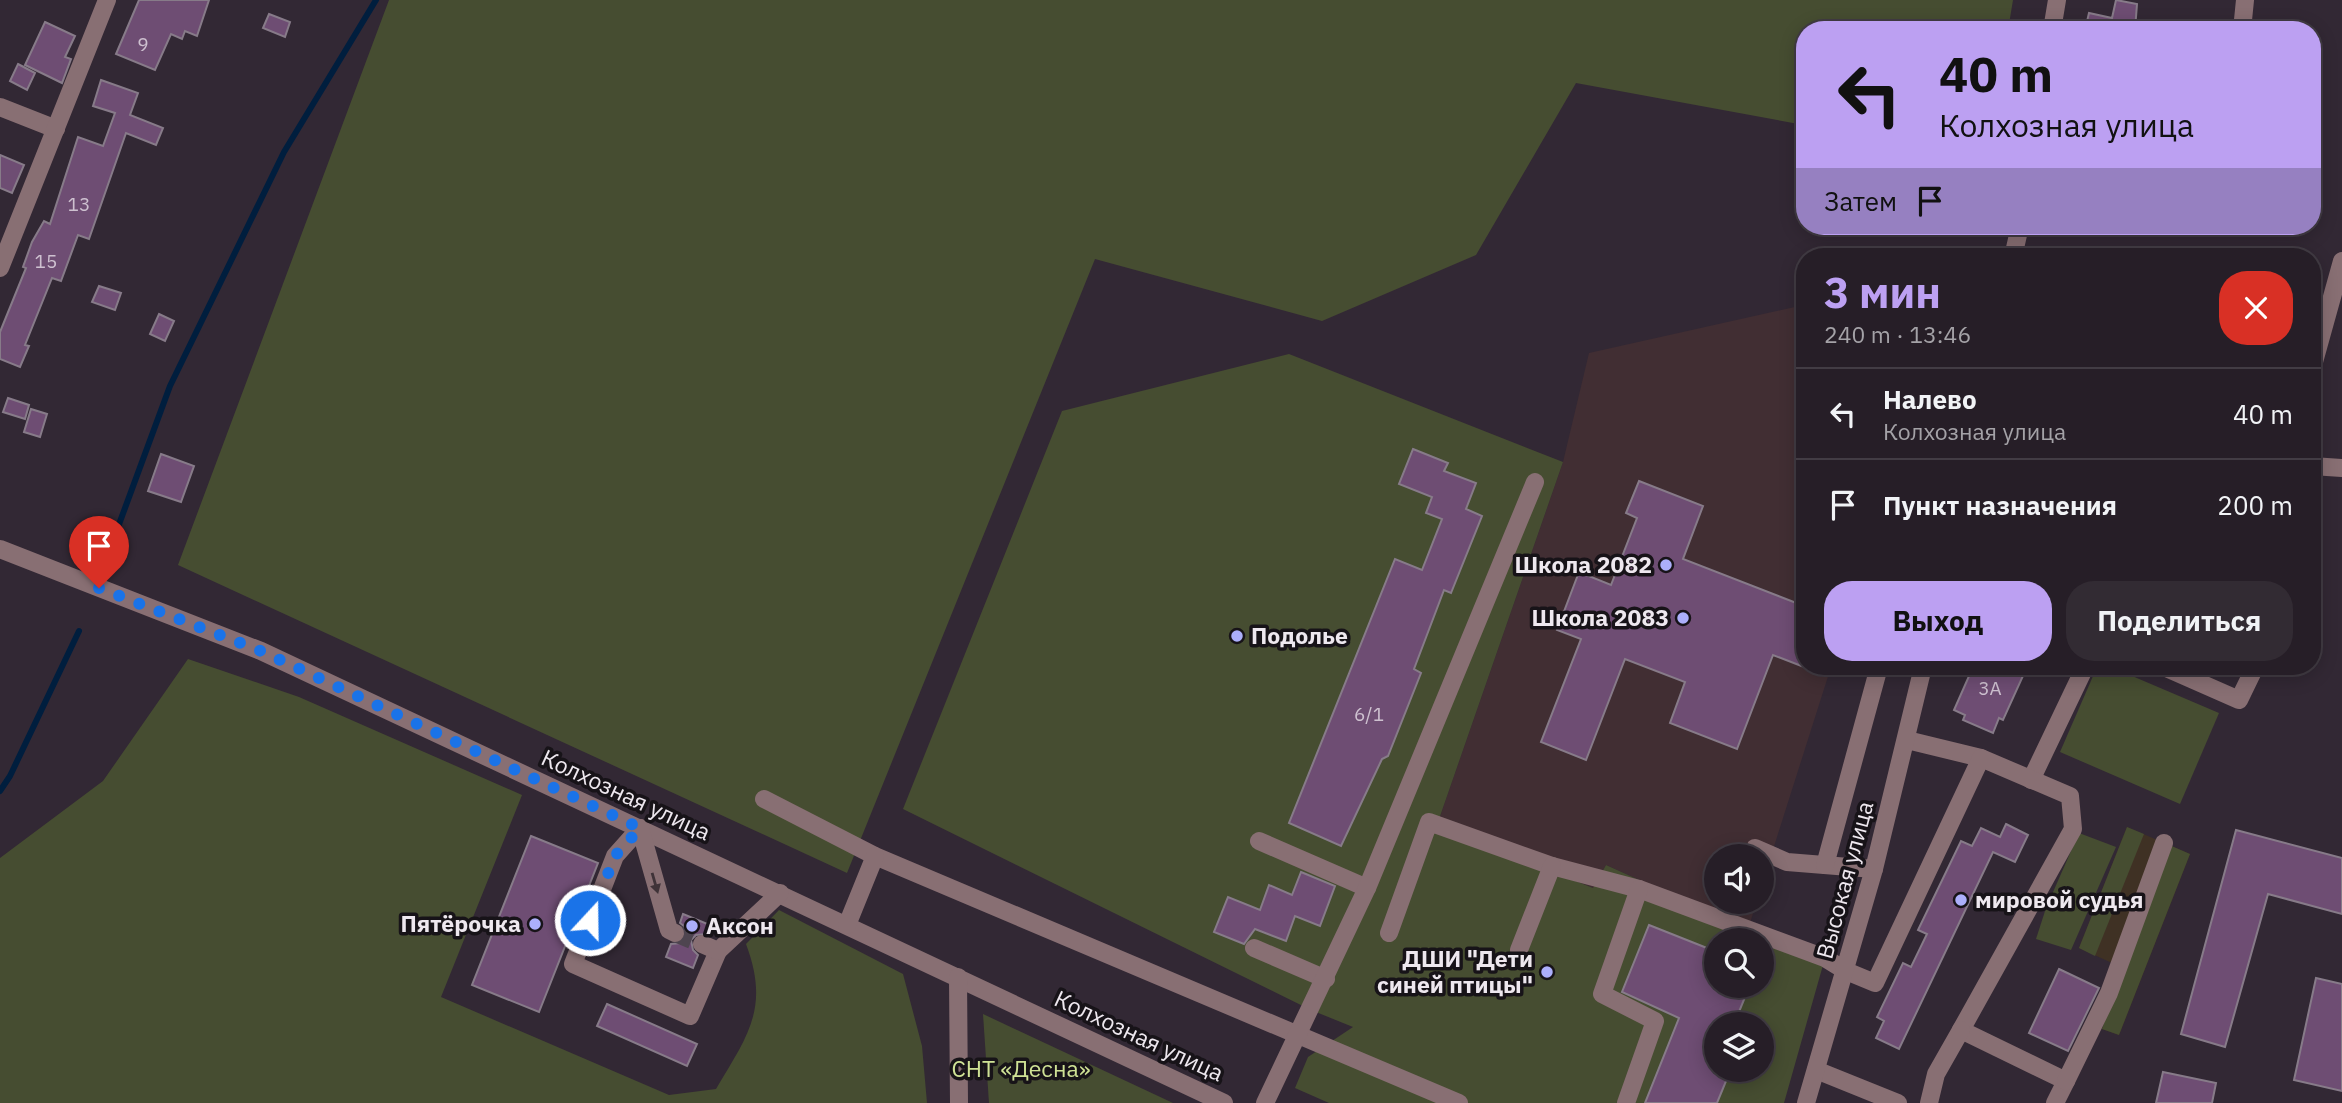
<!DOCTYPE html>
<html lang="ru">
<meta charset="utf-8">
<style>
:root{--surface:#261e27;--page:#322b33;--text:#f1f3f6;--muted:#a4a2a7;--line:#423c44;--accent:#bca0f2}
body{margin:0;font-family:"IBM Plex Sans",sans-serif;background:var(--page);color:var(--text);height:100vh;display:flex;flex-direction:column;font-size:26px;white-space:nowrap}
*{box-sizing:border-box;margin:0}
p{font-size:23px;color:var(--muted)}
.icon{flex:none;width:38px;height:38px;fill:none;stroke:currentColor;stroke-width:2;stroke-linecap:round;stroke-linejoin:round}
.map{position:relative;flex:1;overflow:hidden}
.drawer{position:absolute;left:1796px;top:248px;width:525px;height:427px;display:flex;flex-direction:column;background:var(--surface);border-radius:28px;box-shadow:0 4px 18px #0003,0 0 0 2px var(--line)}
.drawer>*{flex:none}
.top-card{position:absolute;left:1796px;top:21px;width:525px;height:214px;border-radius:28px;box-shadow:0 4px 18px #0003,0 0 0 2px var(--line);background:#bca0f2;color:#111;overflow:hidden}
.fabs{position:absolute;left:1704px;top:844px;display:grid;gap:14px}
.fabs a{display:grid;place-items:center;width:70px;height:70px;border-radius:50%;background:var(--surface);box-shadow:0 4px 18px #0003,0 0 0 2px var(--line);font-size:35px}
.pin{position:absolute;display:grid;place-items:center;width:60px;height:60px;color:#fff;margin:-72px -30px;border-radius:50% 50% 50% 0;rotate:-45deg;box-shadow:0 0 7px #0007}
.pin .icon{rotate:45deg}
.me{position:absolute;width:77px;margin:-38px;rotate:21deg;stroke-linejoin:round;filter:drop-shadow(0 0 5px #0008)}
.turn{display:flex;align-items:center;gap:24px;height:147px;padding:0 28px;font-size:32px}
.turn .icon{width:91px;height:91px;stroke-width:2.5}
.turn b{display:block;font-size:49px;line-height:60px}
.then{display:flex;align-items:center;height:66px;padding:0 28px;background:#0003;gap:14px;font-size:26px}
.round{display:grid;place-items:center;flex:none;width:74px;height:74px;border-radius:28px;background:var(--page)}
.head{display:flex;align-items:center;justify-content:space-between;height:119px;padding:0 28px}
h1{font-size:42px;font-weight:800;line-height:52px;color:var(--accent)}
.action{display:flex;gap:14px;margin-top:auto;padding:14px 28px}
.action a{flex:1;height:80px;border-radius:28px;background:var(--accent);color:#111;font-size:28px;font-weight:800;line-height:80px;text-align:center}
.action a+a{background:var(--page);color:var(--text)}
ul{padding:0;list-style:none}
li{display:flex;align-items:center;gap:21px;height:91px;padding:0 28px;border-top:2px solid var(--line)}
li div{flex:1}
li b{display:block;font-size:26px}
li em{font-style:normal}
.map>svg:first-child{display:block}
.industrial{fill:#3f3124}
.education{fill:#412e33}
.green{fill:#464d31;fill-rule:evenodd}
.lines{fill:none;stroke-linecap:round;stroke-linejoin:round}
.stream{stroke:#001e3e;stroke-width:6}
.building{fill:#6e4d73;stroke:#877b89;stroke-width:2}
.minor-tunnel{stroke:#4e4550;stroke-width:18;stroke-dasharray:18 9;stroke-linecap:butt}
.minor{stroke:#886f73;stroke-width:18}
.oneway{fill:#3f3338}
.route{stroke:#1a73e8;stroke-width:12;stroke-dasharray:0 21.6}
.poi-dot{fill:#acaffb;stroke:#171318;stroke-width:2.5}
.labels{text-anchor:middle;stroke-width:7;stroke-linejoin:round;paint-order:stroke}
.number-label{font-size:19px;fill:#cec1d0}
.poi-label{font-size:23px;font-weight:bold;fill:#eee8ef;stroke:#171318;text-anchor:end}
.street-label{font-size:23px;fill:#eee8ef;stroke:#171318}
.park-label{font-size:23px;fill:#cfe295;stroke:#171318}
</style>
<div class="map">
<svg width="2342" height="1103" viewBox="0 0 2342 1103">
<rect width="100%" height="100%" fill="#322834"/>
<path class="industrial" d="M 2127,827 L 2190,854 L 2119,1035 L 2102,1029 L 2123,968 L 2079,948 Z"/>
<path class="education" d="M 1804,305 L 1804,667 L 1831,667 L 1762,884 L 1762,856 L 1717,856 L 1717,901 L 1757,901 L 1748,929 L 1606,865 L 1593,888 L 1437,825 L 1563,462 L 1589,353 Z"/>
<g class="green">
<path d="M 389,0 L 2013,0 L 2008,30 L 1804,30 L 1804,125 L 1576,83 L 1476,255 L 1322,321 L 1095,259 L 847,873 L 178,565 Z"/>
<path d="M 1289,354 L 1563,462 L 1437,825 L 1593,888 L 1606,865 L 1748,929 L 1825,958 L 1784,1103 L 1329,1103 L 1295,1088 L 1308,1057 L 1353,1027 L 1311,1010 L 903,809 L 1062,411 ZM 1717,940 L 1762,940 L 1762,985 L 1717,985 ZM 1717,1024 L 1762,1024 L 1762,1069 L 1717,1069 Z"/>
<path d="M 188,659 L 299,697 L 522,795 L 441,997 L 669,1095 L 716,1089 C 748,1035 770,1008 746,944 L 779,910 L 903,974 L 922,1046 L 927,1103 L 0,1103 L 0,858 L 103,781 Z"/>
<path d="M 2097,667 L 2111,667 L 2219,713 L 2180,804 L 2060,752 Z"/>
<path d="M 2127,827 L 2144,834 L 2095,956 L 2079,948 Z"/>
<path d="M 2079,833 L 2116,847 L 2071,950 L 2036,939 L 2046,908 Z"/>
<path d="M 2167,844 L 2190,854 L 2119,1035 L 2102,1029 Z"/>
<path d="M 983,1014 L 1173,1103 L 989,1103 Z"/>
</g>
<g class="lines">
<g class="stream">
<path d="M 104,565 L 170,386 L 284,152 L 376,0"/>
<path d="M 0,791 L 10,776 L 79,631"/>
</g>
</g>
<g class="building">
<path d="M 139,0 L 209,0 L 197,36 L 185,31 L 182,39 L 171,34 L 155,70 L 116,54 Z"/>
<path d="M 2116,0 L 2137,4 L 2135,30 L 2085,30 L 2089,13 L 2112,18 Z"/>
<path d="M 269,14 L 290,22 L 285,37 L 263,28 Z"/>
<path d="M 45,22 L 75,36 L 65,57 L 71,59 L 62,83 L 25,65 Z"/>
<path d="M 18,64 L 35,73 L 27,90 L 10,81 Z"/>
<path d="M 101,80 L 138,93 L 130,115 L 163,128 L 156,145 L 126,133 L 89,239 L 78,235 L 61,281 L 52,278 L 25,345 L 29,346 L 20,367 L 0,359 L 0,332 L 26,268 L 23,267 L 32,242 L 44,221 L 50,224 L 78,137 L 103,146 L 115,113 L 93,106 Z"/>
<path d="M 0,155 L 24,165 L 12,193 L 0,188 Z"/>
<path d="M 99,286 L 121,293 L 115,310 L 92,302 Z"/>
<path d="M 159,314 L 174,321 L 165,341 L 150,334 Z"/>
<path d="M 8,398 L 29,405 L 25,419 L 3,412 Z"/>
<path d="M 31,409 L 47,414 L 40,437 L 24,432 Z"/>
<path d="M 1413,449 L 1448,463 L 1444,471 L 1476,483 L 1466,509 L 1482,516 L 1451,593 L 1444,590 L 1414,669 L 1421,673 L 1388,756 L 1382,759 L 1341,846 L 1289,823 L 1395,559 L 1422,570 L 1442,519 L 1426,513 L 1432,497 L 1399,484 Z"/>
<path d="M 161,454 L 194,466 L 181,502 L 148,491 Z"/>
<path d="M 1639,481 L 1703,506 L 1683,559 L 1804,606 L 1804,667 L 1773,655 L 1737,749 L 1670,723 L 1685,682 L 1625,659 L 1586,760 L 1541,742 L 1581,639 L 1557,630 L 1579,572 L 1611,585 L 1637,518 L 1626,513 Z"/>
<path d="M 1973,667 L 2027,667 L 2003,720 L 1999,718 L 1993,733 L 1963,720 L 1965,715 L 1954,710 Z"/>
<path d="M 2006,824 L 2028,835 L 2015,862 L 1993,852 L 1899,1049 L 1876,1038 L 1884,1021 L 1877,1017 L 1903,963 L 1911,967 L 1927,934 L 1918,930 L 1961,841 L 1972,846 L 1981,828 L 2000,837 Z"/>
<path d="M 2236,830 L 2342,858 L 2342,914 L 2268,894 L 2225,1047 L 2181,1034 Z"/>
<path d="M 531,836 L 598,863 L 539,1012 L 472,985 Z"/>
<path d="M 1301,872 L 1335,886 L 1320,926 L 1295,916 L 1286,941 L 1255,929 L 1244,944 L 1214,932 L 1228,897 L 1260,910 L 1269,885 L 1292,895 Z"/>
<path d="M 683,914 L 710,925 L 707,934 L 696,935 L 691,940 L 693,950 L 698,955 L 693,968 L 666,957 L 671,944 L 681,943 L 685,937 L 685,927 L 680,923 Z"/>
<path d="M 1649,925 L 1717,952 L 1717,985 L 1750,985 L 1734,1024 L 1717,1024 L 1717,1069 L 1731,1069 L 1717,1103 L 1645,1103 L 1679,1018 L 1622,992 Z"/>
<path d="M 2059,969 L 2099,988 L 2068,1051 L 2029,1033 Z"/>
<path d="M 2316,978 L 2342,984 L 2342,1091 L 2294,1080 Z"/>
<path d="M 607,1004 L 697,1044 L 687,1066 L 597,1026 Z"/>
<path d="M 2163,1072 L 2216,1083 L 2212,1103 L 2156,1103 Z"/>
</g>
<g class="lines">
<path class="minor-tunnel" d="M 675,933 L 702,944"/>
<g class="minor">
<path d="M 2052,30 L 2057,0"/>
<path d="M 2242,30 L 2245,0"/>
<path d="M 0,107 L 56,129"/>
<path d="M 2013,257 L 2020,226"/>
<path d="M 0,268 L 107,0"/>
<path d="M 2312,369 L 2342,261"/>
<path d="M 2312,466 L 2342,468"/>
<path d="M 0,549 L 261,651 L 1224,1103"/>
<path d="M 2164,667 L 2239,700 L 2255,667"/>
<path d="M 1907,740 L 1981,758"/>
<path d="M 2031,780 L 2085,667"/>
<path d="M 764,799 L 875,856 L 1459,1103"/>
<path d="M 640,828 L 615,856 L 573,964 L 690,1016 L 718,951"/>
<path d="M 640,828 L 669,930 L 675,933"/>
<path d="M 1259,841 L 1367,888"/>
<path d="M 1755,848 L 1787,862 L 1874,869"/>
<path d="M 1825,865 L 1879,667"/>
<path d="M 847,925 L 875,856"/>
<path d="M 1389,933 L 1429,822 L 1552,866 L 1639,889 L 1825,958 L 1846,971 L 1875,983 L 1981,758 L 2070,796 L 2073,829 L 1961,1030 L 2066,1081 L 2055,1103"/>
<path d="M 702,944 L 718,951 L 780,893"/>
<path d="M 1254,948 L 1326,979"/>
<path d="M 1519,950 L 1552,866"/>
<path d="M 958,977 L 959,1103"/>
<path d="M 1816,1070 L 1898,1103"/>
<path d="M 2066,1081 L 2109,993 L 2164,843"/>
<path d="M 1265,1103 L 1367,888 L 1535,482"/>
<path d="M 1626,1103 L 1655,1021 L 1602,994 L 1639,889"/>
<path d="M 1806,1103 L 1874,869 L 1923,667"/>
<path d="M 1929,1103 L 1936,1074 L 1961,1030"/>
</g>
</g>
<defs><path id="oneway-solid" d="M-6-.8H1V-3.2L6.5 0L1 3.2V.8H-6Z" transform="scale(1.75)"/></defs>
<use class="oneway" href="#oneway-solid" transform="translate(655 883) rotate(74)"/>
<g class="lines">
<path class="route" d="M 99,588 L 261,651 L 640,828 L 615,856 L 590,920"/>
</g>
<g class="poi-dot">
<circle cx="1666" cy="565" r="7"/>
<circle cx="1683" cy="618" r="7"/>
<circle cx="1237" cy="636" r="7"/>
<circle cx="1961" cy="900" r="7"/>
<circle cx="535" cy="924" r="7"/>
<circle cx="692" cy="926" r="7"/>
<circle cx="1547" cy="972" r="7"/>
</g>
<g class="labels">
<g class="number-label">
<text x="143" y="51">9</text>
<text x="79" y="211">13</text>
<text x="46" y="268">15</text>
<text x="1990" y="695">3А</text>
<text x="1369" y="721">6/1</text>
</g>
<g class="poi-label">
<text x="1652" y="573">Школа 2082</text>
<text x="1669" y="626">Школа 2083</text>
<text x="1251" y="644" text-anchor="start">Подолье</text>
<text x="1975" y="908" text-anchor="start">мировой судья</text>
<text x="521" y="932">Пятёрочка</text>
<text x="706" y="934" text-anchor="start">Аксон</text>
<text x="1533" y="967">ДШИ "Дети<tspan x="1533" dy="26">синей птицы"</tspan></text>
</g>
<g class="street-label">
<text transform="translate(626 795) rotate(25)" y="8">Колхозная улица</text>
<text transform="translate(1845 880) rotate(-75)" y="8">Высокая улица</text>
<text transform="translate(1139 1036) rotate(25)" y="8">Колхозная улица</text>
</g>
<g class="park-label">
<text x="1021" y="1077">СНТ «Десна»</text>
</g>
</g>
</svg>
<div class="fabs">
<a><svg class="icon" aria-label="sound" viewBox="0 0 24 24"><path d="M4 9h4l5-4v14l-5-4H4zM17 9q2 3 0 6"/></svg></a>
<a><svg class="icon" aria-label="search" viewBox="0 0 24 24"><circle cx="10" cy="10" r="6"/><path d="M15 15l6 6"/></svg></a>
<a><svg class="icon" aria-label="layers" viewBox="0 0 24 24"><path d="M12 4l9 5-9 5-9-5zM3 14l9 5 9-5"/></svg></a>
</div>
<div class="pin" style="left:99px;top:588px;background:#d93025"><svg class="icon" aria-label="arrive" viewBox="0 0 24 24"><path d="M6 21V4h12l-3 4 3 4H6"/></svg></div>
<svg class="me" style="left:590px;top:920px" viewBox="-20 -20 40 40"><circle r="17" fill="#1a73e8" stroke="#fff" stroke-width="3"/><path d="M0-11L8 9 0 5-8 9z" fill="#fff"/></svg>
<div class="top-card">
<div class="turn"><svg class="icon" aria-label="left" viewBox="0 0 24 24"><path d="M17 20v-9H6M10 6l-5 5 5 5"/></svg><div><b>40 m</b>Колхозная улица</div></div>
<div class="then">Затем<svg class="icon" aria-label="arrive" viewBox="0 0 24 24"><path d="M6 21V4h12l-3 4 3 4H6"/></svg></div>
</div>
<section class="drawer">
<div class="head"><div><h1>3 мин</h1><p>240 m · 13:46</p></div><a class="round" style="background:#d93025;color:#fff"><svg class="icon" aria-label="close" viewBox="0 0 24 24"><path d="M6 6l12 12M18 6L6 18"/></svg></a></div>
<ul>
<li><svg class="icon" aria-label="left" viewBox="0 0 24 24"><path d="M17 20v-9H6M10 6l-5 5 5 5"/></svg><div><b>Налево</b><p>Колхозная улица</p></div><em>40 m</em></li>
<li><svg class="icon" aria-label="arrive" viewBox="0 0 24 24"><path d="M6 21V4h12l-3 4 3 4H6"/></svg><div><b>Пункт назначения</b></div><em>200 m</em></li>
</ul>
<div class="action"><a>Выход</a><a>Поделиться</a></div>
</section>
</div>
